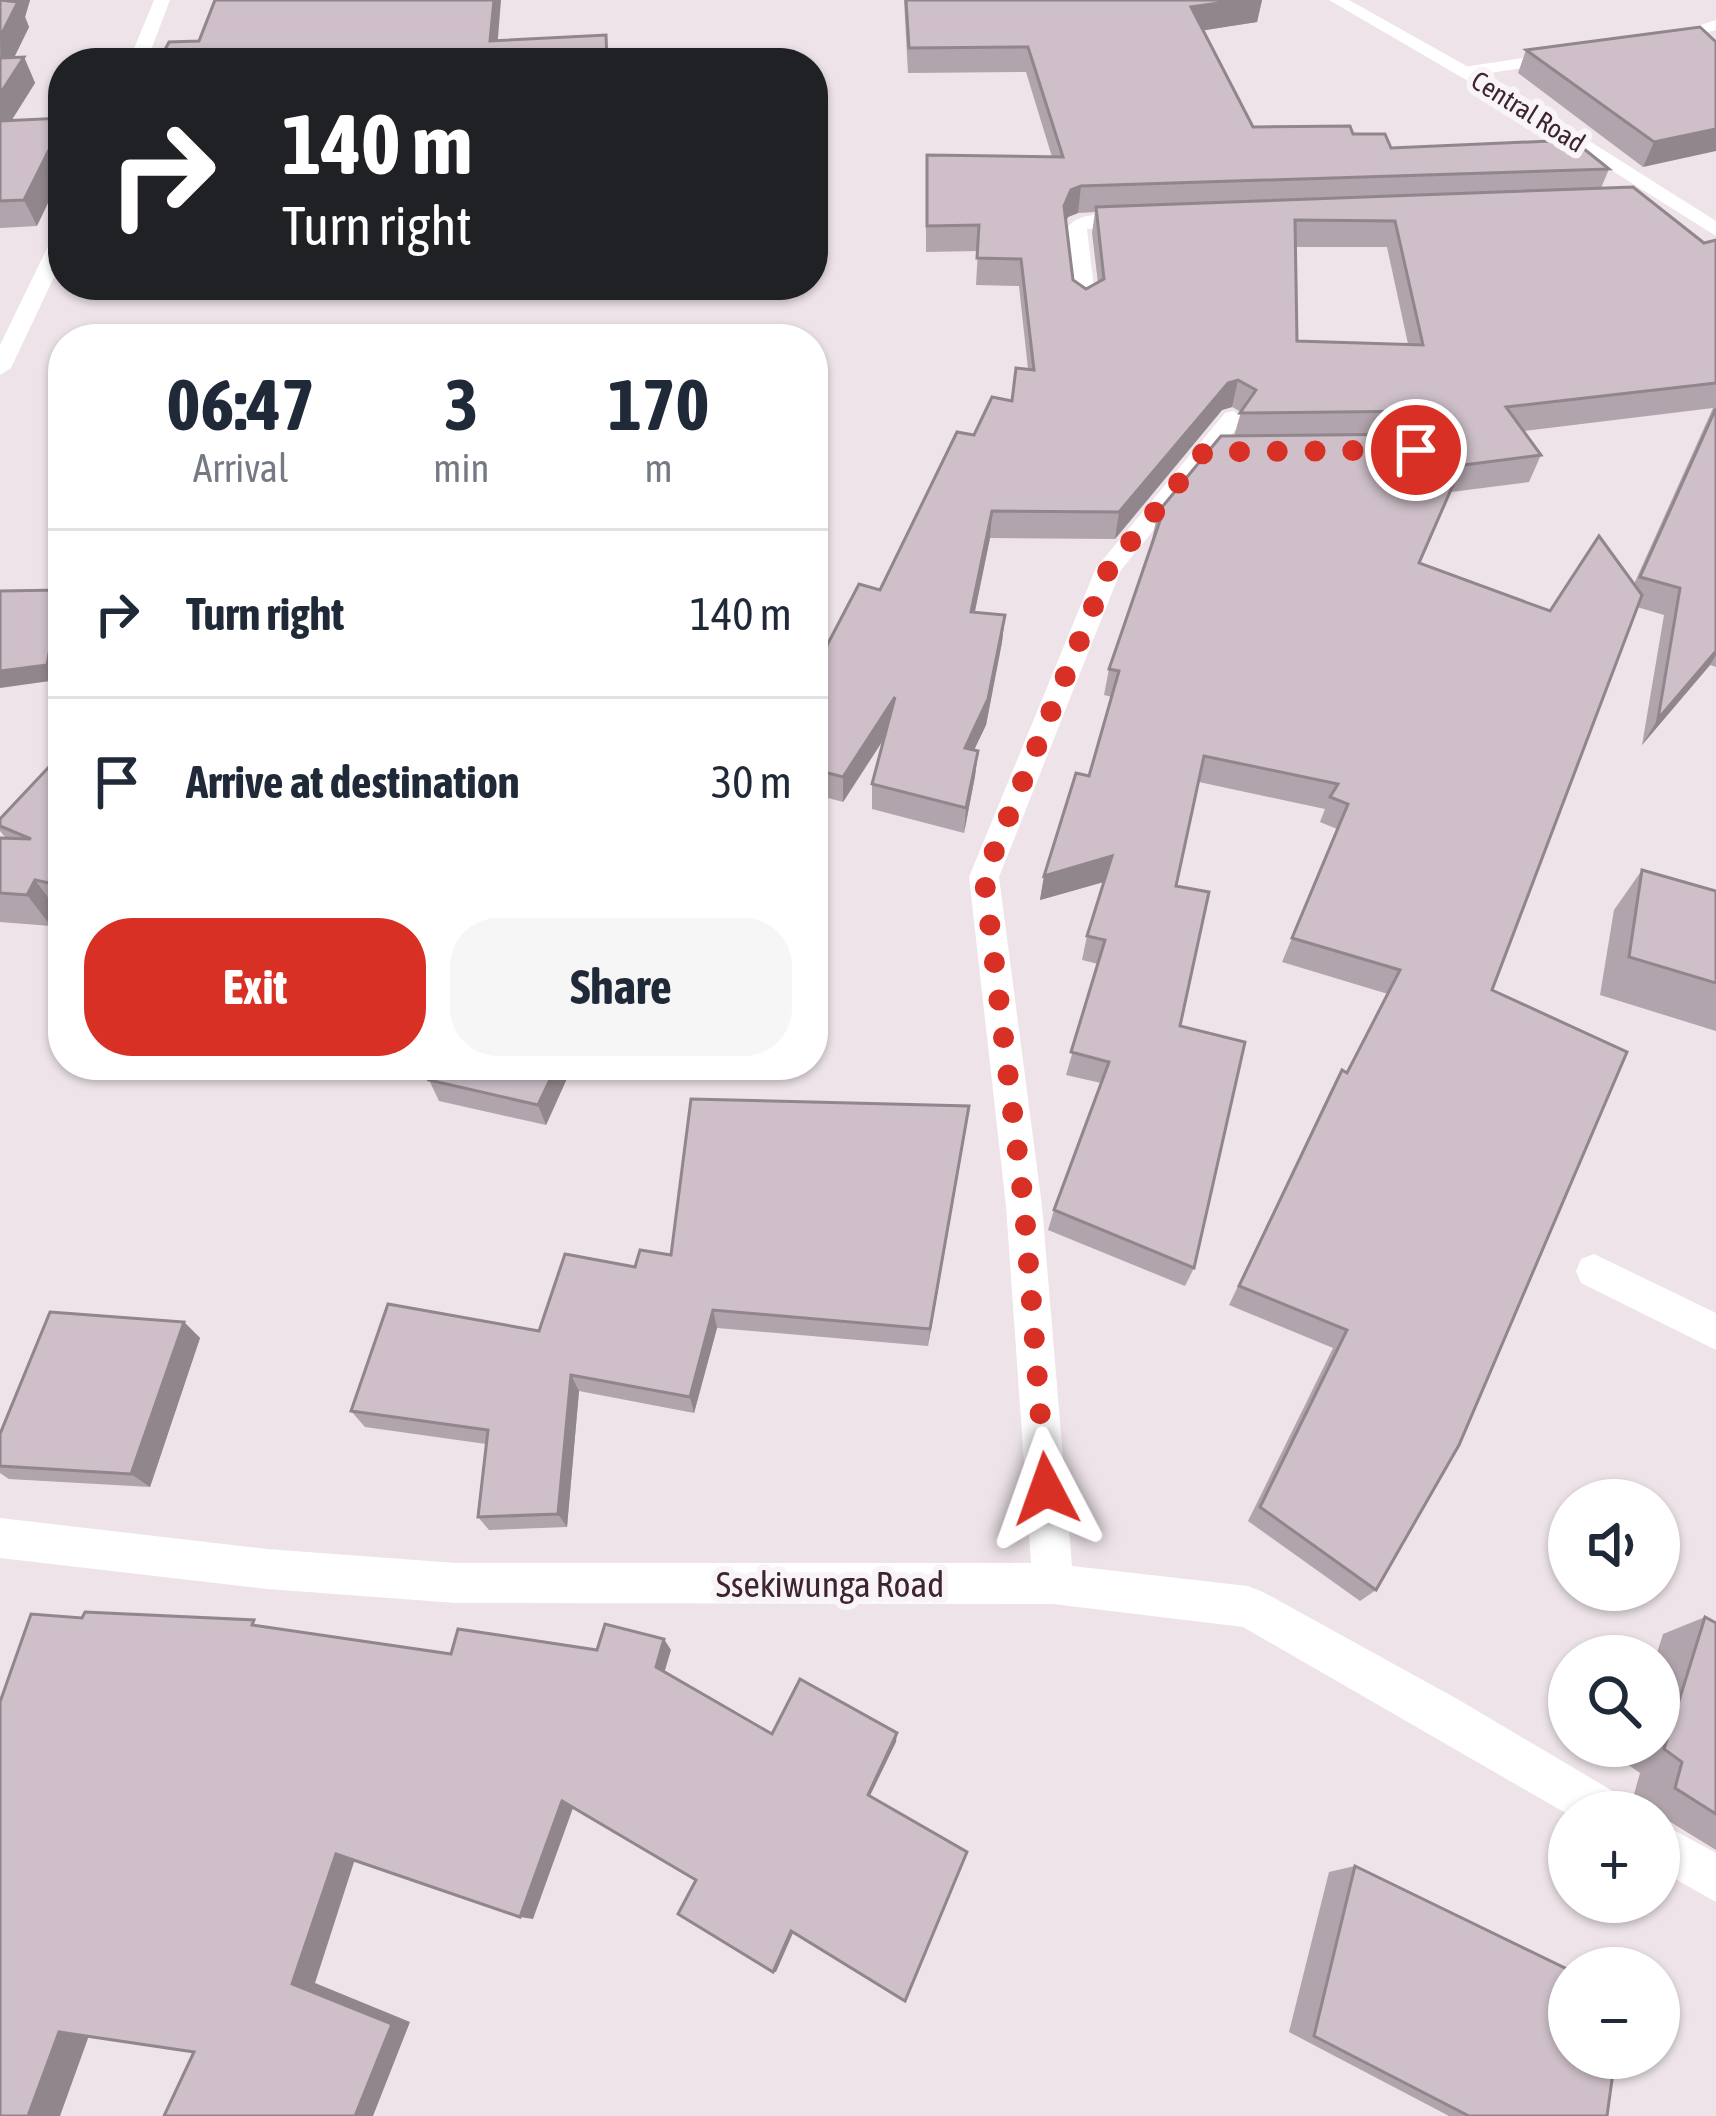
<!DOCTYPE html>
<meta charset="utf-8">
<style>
:root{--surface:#fff;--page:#f6f6f7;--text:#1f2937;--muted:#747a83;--line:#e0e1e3;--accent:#d93025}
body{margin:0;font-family:"Asap Condensed",sans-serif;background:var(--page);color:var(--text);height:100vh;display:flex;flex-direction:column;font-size:45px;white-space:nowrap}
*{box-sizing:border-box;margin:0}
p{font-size:39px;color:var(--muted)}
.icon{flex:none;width:66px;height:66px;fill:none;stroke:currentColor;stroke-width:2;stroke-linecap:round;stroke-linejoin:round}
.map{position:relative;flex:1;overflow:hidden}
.side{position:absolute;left:48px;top:324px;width:780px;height:756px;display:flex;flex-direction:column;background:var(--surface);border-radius:48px;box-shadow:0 3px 9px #0004}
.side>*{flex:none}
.top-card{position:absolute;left:48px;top:48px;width:780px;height:252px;border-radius:48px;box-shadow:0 3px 9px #0004;background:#202124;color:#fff;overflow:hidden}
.fabs{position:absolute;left:1548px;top:1479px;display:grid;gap:24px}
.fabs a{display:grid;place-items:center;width:132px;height:132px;border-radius:50%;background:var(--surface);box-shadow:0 3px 9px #0004;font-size:60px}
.pin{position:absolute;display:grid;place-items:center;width:102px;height:102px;color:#fff;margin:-51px;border:6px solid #fff;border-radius:50%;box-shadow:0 3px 12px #0007}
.me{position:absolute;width:132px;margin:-66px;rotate:356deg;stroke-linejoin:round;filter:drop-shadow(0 0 9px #0008)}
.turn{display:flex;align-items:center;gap:42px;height:252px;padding:0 36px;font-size:54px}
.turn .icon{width:156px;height:156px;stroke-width:2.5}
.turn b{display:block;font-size:84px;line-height:102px}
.eta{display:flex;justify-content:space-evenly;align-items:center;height:204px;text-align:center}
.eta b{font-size:72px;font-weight:700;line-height:84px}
.primary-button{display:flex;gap:24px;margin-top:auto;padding:24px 36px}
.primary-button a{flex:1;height:138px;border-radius:48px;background:var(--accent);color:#fff;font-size:48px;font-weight:700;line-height:138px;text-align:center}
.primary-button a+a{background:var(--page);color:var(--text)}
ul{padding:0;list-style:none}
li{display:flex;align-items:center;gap:36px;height:168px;padding:0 36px;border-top:3px solid var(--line)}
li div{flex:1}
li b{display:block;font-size:45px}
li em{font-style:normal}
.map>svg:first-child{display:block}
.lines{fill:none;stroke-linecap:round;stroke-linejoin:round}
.minor{fill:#fff;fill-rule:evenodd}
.tertiary{fill:#fff;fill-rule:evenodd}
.wall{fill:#b1a4ac;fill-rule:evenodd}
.shaded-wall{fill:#90868c}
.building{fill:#cebfc8;stroke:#90868c;stroke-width:3;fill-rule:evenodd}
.route{stroke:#d93025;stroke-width:21;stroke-dasharray:0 37.8}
.labels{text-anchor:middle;stroke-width:12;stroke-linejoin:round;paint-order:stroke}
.far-street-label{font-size:27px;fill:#3e2330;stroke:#f9f4f8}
.near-street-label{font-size:36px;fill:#3e2330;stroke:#f9f4f8}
</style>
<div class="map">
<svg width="1716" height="2116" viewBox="0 0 1716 2116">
<rect width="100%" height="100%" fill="#ede3e9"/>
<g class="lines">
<g class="minor">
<path d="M 154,0 L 170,0 L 146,63 L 128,63 Z"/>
<path d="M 1716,20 L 1716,30 L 1660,46 L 1651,41 Z"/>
<path d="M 1562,52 L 1571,57 L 1568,61 L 1464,77 L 1455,72 L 1464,67 Z"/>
<path d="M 1136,215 L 1143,217 L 1143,225 L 1087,229 L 1096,306 L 1085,312 L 1077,311 L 1065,232 C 1076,208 1112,216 1136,215 Z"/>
<path d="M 63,230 L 63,258 L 11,368 L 0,375 L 0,345 L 53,236 Z"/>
<path d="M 1233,411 L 1245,418 L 1241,423 L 1121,570 L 999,877 L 1042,1206 L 1072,1566 L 1248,1586 L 1263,1592 L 1459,1700 L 1621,1796 L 1627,1812 L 1569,1815 L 1243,1627 L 1053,1604 L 456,1603 L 267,1589 L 0,1558 L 0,1518 L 267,1549 L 456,1563 L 1031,1563 L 1006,1206 L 969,877 L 1096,568 L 1225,413 Z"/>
<path d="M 1594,1254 L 1716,1313 L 1716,1350 L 1581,1283 L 1576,1271 L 1581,1259 Z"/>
<path d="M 1659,1822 L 1716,1853 L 1716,1902 L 1659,1870 Z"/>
</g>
<path class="tertiary" d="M 1329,0 L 1349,0 L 1504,87 L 1716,221 L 1716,236 L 1492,95 Z"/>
</g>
<g class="wall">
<path d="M 0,0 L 30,0 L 25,17 L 29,27 L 14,58 L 24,57 L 35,83 L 12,120 L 37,226 L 0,228 Z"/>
<path d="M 904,0 L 1262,0 L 1257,22 L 1203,30 L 1253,127 L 1353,134 L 1391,148 L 1609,169 L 1601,188 L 1704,243 L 1716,240 L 1716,667 L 1710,665 L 1642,745 L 1664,615 L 1637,607 L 1492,990 L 1376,1590 L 1360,1601 L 1248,1521 L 1333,1348 L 1229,1305 L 1330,1092 L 1342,1070 L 1346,1072 L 1388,994 L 1282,962 L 1337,829 L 1320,822 L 1325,809 L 1199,782 L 1176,886 L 1180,1026 L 1194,1268 L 1185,1286 L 1048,1230 L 1054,1210 L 1101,1083 L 1066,1075 L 1098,964 L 1082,960 L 1087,936 L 1104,882 L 1040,900 L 1044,876 L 1089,776 L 1112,697 L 1104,695 L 1109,669 L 1152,539 L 1158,512 L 1234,436 L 1241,412 L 1232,407 L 1222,410 L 1115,539 L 990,538 L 975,612 L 1005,615 L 1002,642 L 986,725 L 974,750 L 978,751 L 975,776 L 964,833 L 872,809 L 872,784 L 884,739 L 843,802 L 813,794 L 813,672 L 880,590 L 974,435 L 1012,401 L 1028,369 L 1019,286 L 976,285 L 978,251 L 926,252 L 926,182 L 1052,157 L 1026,72 L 908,73 ZM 1095,212 L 1092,233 L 1098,283 L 1086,289 L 1073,280 L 1066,222 L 1068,217 L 1078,213 ZM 1295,247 L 1387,247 L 1408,344 L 1297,341 ZM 1713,408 L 1634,584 L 1550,611 L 1420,563 L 1451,492 L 1529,482 L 1541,455 L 1523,431 Z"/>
<path d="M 1716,42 L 1643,167 L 1518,73 L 1526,50 Z"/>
<path d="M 63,752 L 63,912 L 58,911 L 51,926 L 0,922 L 0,838 L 6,838 L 0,831 L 0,819 Z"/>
<path d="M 1642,870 L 1716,891 L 1716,1031 L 1600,995 L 1614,910 Z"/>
<path d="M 573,1065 L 546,1125 L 439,1101 L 429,1080 Z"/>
<path d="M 966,1128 L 928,1346 L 717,1328 L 694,1413 L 579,1391 L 567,1527 L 489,1530 L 478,1517 L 486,1444 L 365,1427 L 351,1411 L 539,1331 L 635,1267 L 671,1255 Z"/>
<path d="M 184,1322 L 200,1338 L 150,1487 L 9,1479 L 0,1473 L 0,1434 Z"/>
<path d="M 1705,1617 L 1716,1623 L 1716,1850 L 1659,1815 L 1659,1812 L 1655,1812 L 1633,1798 L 1640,1773 L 1623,1761 L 1627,1746 L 1659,1746 L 1659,1656 L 1656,1656 L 1663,1634 Z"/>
<path d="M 1355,1866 L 1607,2116 L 1449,2116 L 1289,2032 L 1329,1872 Z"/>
</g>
<g class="shaded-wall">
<path d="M 11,0 L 30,0 L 25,17 L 29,27 L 1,84 L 0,37 Z"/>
<path d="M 494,0 L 501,0 L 496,63 L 490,41 Z"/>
<path d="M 1240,0 L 1262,0 L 1257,22 L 1187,33 L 1191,7 Z"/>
<path d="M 24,57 L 35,83 L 9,124 L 0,125 L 0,94 Z"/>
<path d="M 63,122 L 63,172 L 37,226 L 24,200 Z"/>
<path d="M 1716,129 L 1716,151 L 1643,167 L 1654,142 Z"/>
<path d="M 1081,186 L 1078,213 L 1068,217 L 1061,233 L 1064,206 L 1071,190 Z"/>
<path d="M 1238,380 L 1232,407 L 1222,410 L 1115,539 L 1119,512 L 1228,383 Z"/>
<path d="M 992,511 L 990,538 L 969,639 L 971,612 Z"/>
<path d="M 60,590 L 63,596 L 63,641 L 57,680 L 0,688 L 0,671 Z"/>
<path d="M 1005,615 L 1002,642 L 986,725 L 963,773 L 965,748 Z"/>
<path d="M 1716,651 L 1716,655 L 1710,665 L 1642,745 L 1658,719 Z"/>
<path d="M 895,697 L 894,723 L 843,802 L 843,777 Z"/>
<path d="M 978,751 L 975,776 L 964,833 L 966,808 Z"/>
<path d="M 1112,856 L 1107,881 L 1040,900 L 1044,876 Z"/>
<path d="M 35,880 L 58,911 L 51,926 L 27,895 Z"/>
<path d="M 557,1065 L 573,1065 L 546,1125 L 538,1105 Z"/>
<path d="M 969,1106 L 966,1128 L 928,1346 L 930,1329 Z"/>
<path d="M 713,1310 L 717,1328 L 694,1413 L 690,1397 Z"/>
<path d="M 184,1322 L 200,1338 L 150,1487 L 131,1474 Z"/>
<path d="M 571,1375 L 579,1391 L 567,1527 L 558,1514 Z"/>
<path d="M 664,1639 L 671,1650 L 663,1677 L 656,1667 Z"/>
<path d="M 897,1733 L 896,1742 L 867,1802 L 868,1795 Z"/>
<path d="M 562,1801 L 573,1808 L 533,1919 L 520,1917 Z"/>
<path d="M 336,1854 L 355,1859 L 315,1983 L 410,2022 L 373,2116 L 355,2116 L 292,1984 Z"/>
<path d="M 791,1931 L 793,1933 L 776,1972 L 773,1972 Z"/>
<path d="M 91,2030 L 60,2116 L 28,2116 L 59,2032 Z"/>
</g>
<g class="building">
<path d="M 0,0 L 18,2 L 0,37 Z"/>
<path d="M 215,0 L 494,0 L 490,41 L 606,35 L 607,63 L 158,63 L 169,42 L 199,41 Z"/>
<path d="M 906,0 L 1240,0 L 1191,7 L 1253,127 L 1350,126 L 1353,134 L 1385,134 L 1391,148 L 1573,140 L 1609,169 L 1081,186 L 1071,190 L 1064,206 L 1073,280 L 1086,289 L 1104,279 L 1096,207 L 1633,187 L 1704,243 L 1716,240 L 1716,383 L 1506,407 L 1541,455 L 1456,466 L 1459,471 L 1419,563 L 1550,611 L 1599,536 L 1642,595 L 1492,990 L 1627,1052 L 1459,1445 L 1376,1590 L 1260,1507 L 1347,1330 L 1239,1286 L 1342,1070 L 1347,1073 L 1400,970 L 1292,938 L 1348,804 L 1330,797 L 1338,784 L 1204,756 L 1176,886 L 1209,892 L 1180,1026 L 1245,1042 L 1194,1268 L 1054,1210 L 1109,1062 L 1071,1052 L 1105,940 L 1087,936 L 1112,856 L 1044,876 L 1076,773 L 1089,776 L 1119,671 L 1109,669 L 1163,512 L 1158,512 L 1221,436 L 1426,434 L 1442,421 L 1426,411 L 1240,413 L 1256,390 L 1238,380 L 1228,383 L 1119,512 L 992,511 L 971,612 L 1005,615 L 988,699 L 965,748 L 978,751 L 966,808 L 872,784 L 895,697 L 843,777 L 813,769 L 813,672 L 859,584 L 880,590 L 957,432 L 974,435 L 992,397 L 1012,401 L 1016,368 L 1034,370 L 1021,259 L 977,258 L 979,225 L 927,226 L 927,155 L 1063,157 L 1028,47 L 909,48 ZM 1295,220 L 1395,221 L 1423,345 L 1297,341 Z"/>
<path d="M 1700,27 L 1716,42 L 1716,129 L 1654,142 L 1526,50 Z"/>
<path d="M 24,57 L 0,94 L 0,58 Z"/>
<path d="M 63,118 L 63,122 L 24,200 L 0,201 L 0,121 Z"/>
<path d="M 1716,408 L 1716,651 L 1658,719 L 1680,588 L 1640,577 Z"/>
<path d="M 60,590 L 47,665 L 0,671 L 0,591 Z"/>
<path d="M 63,752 L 63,886 L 35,880 L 27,895 L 0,893 L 0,838 L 31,839 L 0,826 L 0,819 Z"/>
<path d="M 1642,870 L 1716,891 L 1716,983 L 1629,957 Z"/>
<path d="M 436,1065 L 557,1065 L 538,1105 L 429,1080 Z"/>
<path d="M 691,1099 L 969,1106 L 930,1329 L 713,1310 L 690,1397 L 571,1375 L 558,1514 L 478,1517 L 488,1430 L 351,1411 L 388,1304 L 539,1331 L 565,1254 L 635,1267 L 640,1250 L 671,1255 Z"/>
<path d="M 50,1312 L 184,1322 L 131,1474 L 0,1466 L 0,1434 Z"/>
<path d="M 85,1612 L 254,1620 L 252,1625 L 451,1654 L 458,1629 L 597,1650 L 605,1624 L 664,1639 L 656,1667 L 772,1734 L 800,1679 L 897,1733 L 868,1795 L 967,1852 L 905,2001 L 791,1931 L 773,1972 L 678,1914 L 696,1880 L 562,1801 L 520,1917 L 336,1854 L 292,1984 L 392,2024 L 355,2116 L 164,2116 L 194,2052 L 59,2032 L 28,2116 L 0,2116 L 0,1702 L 31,1614 L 82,1618 Z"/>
<path d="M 1705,1617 L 1716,1623 L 1716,1814 L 1675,1788 L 1682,1762 L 1664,1749 Z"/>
<path d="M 1355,1866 L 1569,1970 L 1569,2058 L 1615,2058 L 1607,2116 L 1469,2116 L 1314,2036 Z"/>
</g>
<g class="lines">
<path class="route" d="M 1046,1489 L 1024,1206 L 984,877 L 1109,568 L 1204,452 L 1416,450"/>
</g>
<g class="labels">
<g class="far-street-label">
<text transform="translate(1528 112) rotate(32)" y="9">Central Road</text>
</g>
<g class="near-street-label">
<text x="830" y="1597">Ssekiwunga Road</text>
</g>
</g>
</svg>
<div class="fabs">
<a><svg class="icon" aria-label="sound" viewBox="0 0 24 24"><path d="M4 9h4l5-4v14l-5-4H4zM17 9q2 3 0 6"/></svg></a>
<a><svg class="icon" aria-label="search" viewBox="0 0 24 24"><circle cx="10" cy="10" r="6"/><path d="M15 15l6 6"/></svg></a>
<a>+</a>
<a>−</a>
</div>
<div class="pin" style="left:1416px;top:450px;background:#d93025"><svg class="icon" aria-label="arrive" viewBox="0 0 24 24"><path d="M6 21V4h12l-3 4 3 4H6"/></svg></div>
<svg class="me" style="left:1046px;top:1489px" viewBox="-20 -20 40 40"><path d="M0-17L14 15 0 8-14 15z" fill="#d93025" stroke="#fff" stroke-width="4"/></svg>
<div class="top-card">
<div class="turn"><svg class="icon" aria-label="right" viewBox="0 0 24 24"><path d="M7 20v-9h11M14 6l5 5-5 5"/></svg><div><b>140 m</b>Turn right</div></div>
</div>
<section class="side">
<div class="eta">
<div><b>06:47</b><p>Arrival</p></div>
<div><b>3</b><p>min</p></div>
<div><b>170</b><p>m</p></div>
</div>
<ul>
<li><svg class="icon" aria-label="right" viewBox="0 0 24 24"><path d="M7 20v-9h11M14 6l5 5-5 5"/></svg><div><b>Turn right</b></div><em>140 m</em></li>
<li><svg class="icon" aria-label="arrive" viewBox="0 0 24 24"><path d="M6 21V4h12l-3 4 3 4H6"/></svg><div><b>Arrive at destination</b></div><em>30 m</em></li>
</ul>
<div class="primary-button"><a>Exit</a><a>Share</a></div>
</section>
</div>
